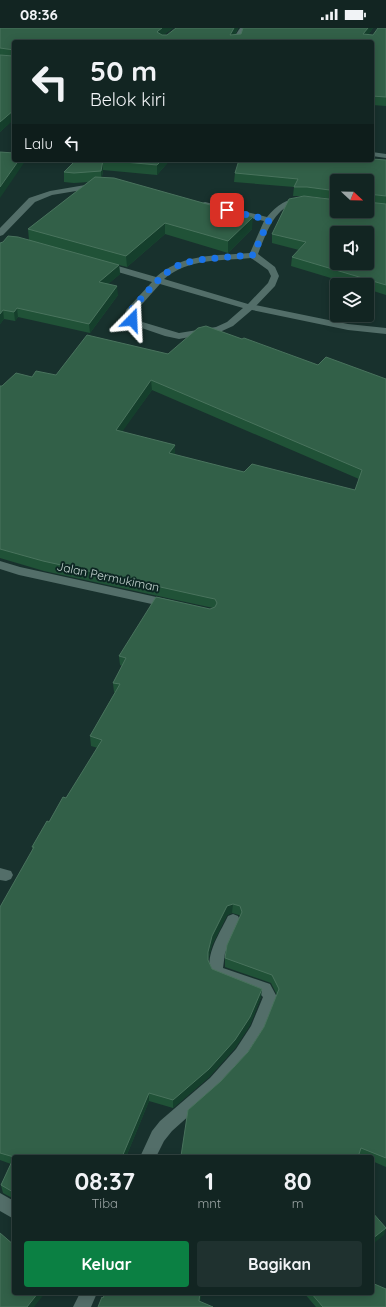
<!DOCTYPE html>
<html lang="id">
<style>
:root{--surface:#122522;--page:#1f312f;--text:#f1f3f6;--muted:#9ca5a5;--line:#314240;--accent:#0b8043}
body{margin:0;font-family:Quicksand,sans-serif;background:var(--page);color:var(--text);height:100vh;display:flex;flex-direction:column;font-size:15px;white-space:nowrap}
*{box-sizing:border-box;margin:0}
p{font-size:13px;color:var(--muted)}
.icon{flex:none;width:22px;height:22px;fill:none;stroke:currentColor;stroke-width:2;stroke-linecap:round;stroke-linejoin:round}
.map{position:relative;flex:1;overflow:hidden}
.sheet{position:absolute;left:12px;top:1127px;width:362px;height:140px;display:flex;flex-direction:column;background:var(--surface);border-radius:4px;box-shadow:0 2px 10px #0003,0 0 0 1px var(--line)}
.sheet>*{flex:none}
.guide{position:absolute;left:12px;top:12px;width:362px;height:122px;border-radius:4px;box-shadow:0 2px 10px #0003,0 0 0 1px var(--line);background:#122522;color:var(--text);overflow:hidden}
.needle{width:26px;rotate:112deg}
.controls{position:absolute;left:330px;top:146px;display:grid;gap:8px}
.controls a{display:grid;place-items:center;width:44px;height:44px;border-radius:4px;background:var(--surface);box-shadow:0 2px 10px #0003,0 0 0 1px var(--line);font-size:20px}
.pin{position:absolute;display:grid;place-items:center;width:34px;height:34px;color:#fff;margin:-17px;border-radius:8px;box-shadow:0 2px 6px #0006}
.me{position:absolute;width:44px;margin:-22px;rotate:21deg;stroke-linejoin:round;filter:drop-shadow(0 0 3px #0008)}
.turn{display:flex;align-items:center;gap:14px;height:84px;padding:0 12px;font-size:18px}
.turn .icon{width:52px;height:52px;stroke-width:2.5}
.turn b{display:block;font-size:28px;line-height:34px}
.then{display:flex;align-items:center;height:38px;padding:0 12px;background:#0003;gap:8px;font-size:15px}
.eta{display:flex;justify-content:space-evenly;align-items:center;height:68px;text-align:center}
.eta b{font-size:24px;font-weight:800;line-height:28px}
.action{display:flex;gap:8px;margin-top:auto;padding:8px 12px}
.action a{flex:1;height:46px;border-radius:4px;background:var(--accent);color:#fff;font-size:16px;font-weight:800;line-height:46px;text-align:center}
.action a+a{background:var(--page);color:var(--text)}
.status{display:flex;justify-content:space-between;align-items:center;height:28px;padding:0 20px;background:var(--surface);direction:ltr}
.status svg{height:11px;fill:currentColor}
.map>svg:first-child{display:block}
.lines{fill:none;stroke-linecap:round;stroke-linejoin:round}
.lane{fill:#536e69;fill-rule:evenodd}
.street{fill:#536e69;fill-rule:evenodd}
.wall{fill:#205237;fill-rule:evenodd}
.shaded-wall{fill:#153f2c}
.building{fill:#326048;stroke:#49735d;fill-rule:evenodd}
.route{stroke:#1a73e8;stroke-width:7;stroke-dasharray:0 12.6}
.labels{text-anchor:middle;stroke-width:4;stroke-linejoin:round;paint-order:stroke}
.street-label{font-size:12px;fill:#c7d6d3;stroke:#0d2723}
</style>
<div class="status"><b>08:36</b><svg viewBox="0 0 49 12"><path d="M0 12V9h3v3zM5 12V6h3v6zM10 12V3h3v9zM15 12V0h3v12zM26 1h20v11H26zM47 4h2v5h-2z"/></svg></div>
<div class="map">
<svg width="386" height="1279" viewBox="0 0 386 1279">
<rect width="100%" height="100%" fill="#18312d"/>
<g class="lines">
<g class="lane">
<path d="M 372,124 L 386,126 L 386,130 L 372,128 Z"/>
<path d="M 250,276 L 348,296 L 386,300 L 386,306 L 348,302 L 247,281 L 245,279 Z"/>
<path d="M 0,840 L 11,843 L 13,847 L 11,851 L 6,853 L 0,852 Z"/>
</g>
<g class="street">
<path d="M 240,0 L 246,0 L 239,14 L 231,14 Z"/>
<path d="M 97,155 L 101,157 L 100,159 L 52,167 L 35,174 L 3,207 L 0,208 L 0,200 L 29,170 L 50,163 Z"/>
<path d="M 303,170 L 307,172 L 306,174 C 301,175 295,174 290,177 C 272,185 265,209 258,226 L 275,239 L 279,248 L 275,258 L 253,281 L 233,298 L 222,303 L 179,311 L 165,308 L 133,297 L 125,288 L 126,282 L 152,254 L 101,239 L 100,237 L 104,234 L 156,249 C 184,225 215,228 250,225 L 264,193 L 202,179 L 201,177 L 202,175 L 205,174 L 267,189 C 277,177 287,170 303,170 ZM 251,230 L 268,242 L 271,248 L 268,255 L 248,276 L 164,251 C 189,230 220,233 251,230 ZM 160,256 L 243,280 L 227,294 L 216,299 L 179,305 L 139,293 L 135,288 L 136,283 Z"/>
<path d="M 0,533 L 20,539 L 170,572 L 174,573 L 176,576 L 174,579 L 170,580 L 19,547 L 0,541 Z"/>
<path d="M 233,886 L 238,888 L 240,892 L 225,925 L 223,940 L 270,956 L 277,969 L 262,1007 L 246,1031 L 220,1060 L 172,1103 L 164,1113 L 156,1129 L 140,1129 L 152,1103 L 160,1093 L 210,1050 L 236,1021 L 251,998 L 263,969 L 260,966 L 212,948 C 203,929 220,905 228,888 Z"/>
<path d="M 0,1165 L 14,1173 L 14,1191 L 0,1183 Z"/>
<path d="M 80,1265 L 97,1265 L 91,1279 L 73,1279 Z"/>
</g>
</g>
<g class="wall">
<path d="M 0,0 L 173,0 L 163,7 L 167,7 L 176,0 L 238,0 L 235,7 L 373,0 L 368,7 L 373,7 L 386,0 L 386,78 L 372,77 L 372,14 L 14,14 L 14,91 L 0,104 Z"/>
<path d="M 76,132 L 170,132 L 157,147 L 103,142 L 102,149 L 252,201 L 228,225 L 165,206 L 127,239 L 119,237 L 120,246 L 108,256 L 118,267 L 90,305 L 18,289 L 15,293 L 4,291 L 0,296 L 0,215 L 29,212 L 28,201 L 89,154 L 74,155 L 64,154 L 64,144 Z"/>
<path d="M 386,132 L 386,267 L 367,261 L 367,257 L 354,257 L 291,238 L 292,229 L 299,222 L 272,215 L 272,206 L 325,170 L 306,168 L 293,168 L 294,159 L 234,154 L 235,145 ZM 337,153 L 367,183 L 337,183 Z"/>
<path d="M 242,311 L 318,337 L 386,351 L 386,1139 L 372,1133 L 372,1129 L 362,1129 L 359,1128 L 359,1129 L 177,1129 L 181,1128 L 221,1053 L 248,1024 L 264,999 L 277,967 L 271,955 L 225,939 L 225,930 L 240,888 L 239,887 L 232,885 L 227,887 L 212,917 L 208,932 L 212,941 L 261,969 L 250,997 L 235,1020 L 209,1049 L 173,1080 L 149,1073 L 126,1129 L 14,1129 L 14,1175 L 14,1171 L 3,1165 L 1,1157 L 11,1136 L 0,1132 L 0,879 L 33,822 L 32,819 L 66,770 L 98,720 L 91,718 L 90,708 L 115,664 L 114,664 L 113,655 L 122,638 L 120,637 L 119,628 L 210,581 L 213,580 L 44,543 L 0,530 L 0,358 L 2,358 L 32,349 L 56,347 ZM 152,362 L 359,451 L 355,462 L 244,444 L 175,427 L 175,426 L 122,403 Z"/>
<path d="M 304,1265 L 372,1265 L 386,1279 L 316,1279 Z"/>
</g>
<g class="shaded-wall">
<path d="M 162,0 L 173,0 L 158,11 L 157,4 L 158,3 Z"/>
<path d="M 234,0 L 238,0 L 231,14 L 230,7 Z"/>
<path d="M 368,0 L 373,0 L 363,14 L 363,6 Z"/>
<path d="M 14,82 L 14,91 L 0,104 L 0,94 Z"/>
<path d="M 19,132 L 24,132 L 24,135 L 0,170 L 0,159 Z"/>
<path d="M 103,132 L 103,142 L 101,153 L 101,143 Z"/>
<path d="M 162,132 L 170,132 L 157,147 L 157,137 Z"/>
<path d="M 253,189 L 252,201 L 228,225 L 228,213 Z"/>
<path d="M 165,195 L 165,206 L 127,239 L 126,228 Z"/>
<path d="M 119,237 L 120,246 L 100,263 L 99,254 Z"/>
<path d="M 117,258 L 118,267 L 90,305 L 89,296 Z"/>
<path d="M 17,280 L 18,289 L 15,293 L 14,284 Z"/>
<path d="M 3,282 L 4,291 L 0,296 L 0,286 Z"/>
<path d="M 151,352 L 152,362 L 117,411 L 116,402 Z"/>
<path d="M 175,417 L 175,426 L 170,435 L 169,425 Z"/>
<path d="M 233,876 L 232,885 L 227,887 L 212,917 L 208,933 L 208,924 L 212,908 L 227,878 Z"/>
<path d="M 262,961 L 261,969 L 250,997 L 235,1020 L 209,1049 L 173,1080 L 173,1072 Z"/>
<path d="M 149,1065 L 149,1073 L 126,1129 L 122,1129 Z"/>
<path d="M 386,1200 L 384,1207 L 372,1217 L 372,1211 Z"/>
<path d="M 38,1265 L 45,1265 L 34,1279 L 27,1279 Z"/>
<path d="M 200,1265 L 202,1265 L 199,1279 L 199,1273 Z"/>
</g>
<g class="building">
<path d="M 0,0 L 162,0 L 158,3 L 157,4 L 162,7 L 167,7 L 176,0 L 234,0 L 230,7 L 241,6 L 243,0 L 368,0 L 363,6 L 373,7 L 378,0 L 386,0 L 386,69 L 372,68 L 372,14 L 14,14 L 14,22 L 0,20 Z"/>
<path d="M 0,27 L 13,28 L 14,27 L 14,82 L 0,94 Z"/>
<path d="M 0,124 L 14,125 L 14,132 L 19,132 L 0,159 Z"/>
<path d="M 372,131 L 386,132 L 386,168 L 368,166 L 367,167 L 367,153 L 337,153 L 337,163 L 307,159 L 294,159 L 298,151 L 235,145 L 239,132 L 372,132 Z"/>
<path d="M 76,132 L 162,132 L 157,137 L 103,132 L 101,143 L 74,145 L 64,144 Z"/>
<path d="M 95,149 L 114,150 L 253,189 L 228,213 L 165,195 L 126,228 L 28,201 Z"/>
<path d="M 304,168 L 337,172 L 337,183 L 367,183 L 367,174 L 386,176 L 386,257 L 292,229 L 306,214 L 272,206 L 289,171 ZM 337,205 L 367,205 L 367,235 L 337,235 Z"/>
<path d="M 8,208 L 18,209 L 119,237 L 99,254 L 117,258 L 89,296 L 17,280 L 14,284 L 3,282 L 0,286 L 0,215 L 3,214 Z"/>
<path d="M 206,298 L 242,311 L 244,310 L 318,337 L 326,329 L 386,351 L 386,1130 L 361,1120 L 358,1129 L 177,1129 L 178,1127 L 181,1128 L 188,1082 L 221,1053 L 248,1024 L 264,999 L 279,961 L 272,947 L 225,930 L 227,917 L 242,884 L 240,878 L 233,876 L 227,878 L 212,908 L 208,924 L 208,932 L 212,941 L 262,961 L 250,989 L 235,1012 L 209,1041 L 173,1072 L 149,1065 L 122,1129 L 14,1129 L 14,1174 L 13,1164 L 1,1157 L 14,1129 L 0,1125 L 0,879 L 34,819 L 32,819 L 47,793 L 49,794 L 63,769 L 66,770 L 102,712 L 90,708 L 120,656 L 113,655 L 126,630 L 119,628 L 156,569 L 210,581 L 215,579 L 217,575 L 215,571 L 210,570 L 43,533 L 0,521 L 0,358 L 2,358 L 16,345 L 32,349 L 36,343 L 56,347 L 87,307 L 168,326 L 198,300 ZM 151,352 L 362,442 L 355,462 L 252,436 L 244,444 L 169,425 L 175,417 L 116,402 Z"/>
<path d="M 372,1184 L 386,1200 L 372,1211 Z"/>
<path d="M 0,1205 L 14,1217 L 14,1265 L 38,1265 L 27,1279 L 0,1279 Z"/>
<path d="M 372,1255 L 386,1261 L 386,1279 L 323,1279 L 311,1265 L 372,1265 Z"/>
<path d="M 105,1265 L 200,1265 L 199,1273 L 213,1279 L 98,1279 L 102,1269 L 103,1270 Z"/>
</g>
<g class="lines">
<path class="route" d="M 132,292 L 130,288 L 131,282 C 145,267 160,246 179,237 C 194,230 235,229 253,227 L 269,192 L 227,182"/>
</g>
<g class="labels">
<g class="street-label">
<text transform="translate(108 549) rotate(12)" y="4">Jalan Permukiman</text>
</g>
</g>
</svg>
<div class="controls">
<a><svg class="needle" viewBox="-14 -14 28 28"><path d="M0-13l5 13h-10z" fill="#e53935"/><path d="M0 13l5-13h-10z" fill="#9ca5a5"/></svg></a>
<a><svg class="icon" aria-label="sound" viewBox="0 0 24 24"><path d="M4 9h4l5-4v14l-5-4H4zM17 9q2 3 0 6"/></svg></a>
<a><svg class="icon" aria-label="layers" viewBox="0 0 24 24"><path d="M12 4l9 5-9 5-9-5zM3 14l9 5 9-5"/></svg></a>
</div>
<div class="pin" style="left:227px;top:182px;background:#d93025"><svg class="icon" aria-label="arrive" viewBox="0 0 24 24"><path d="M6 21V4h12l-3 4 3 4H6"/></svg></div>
<svg class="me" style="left:132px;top:292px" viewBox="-20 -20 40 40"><path d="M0-17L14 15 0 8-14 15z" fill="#1a73e8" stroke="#fff" stroke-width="4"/></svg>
<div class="guide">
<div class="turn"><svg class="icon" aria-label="left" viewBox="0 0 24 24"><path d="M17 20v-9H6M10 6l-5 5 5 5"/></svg><div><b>50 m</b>Belok kiri</div></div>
<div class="then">Lalu<svg class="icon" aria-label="left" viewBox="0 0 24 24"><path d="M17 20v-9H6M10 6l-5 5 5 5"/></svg></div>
</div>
<section class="sheet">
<div class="eta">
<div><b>08:37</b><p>Tiba</p></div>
<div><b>1</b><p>mnt</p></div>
<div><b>80</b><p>m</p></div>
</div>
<div class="action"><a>Keluar</a><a>Bagikan</a></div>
</section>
</div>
